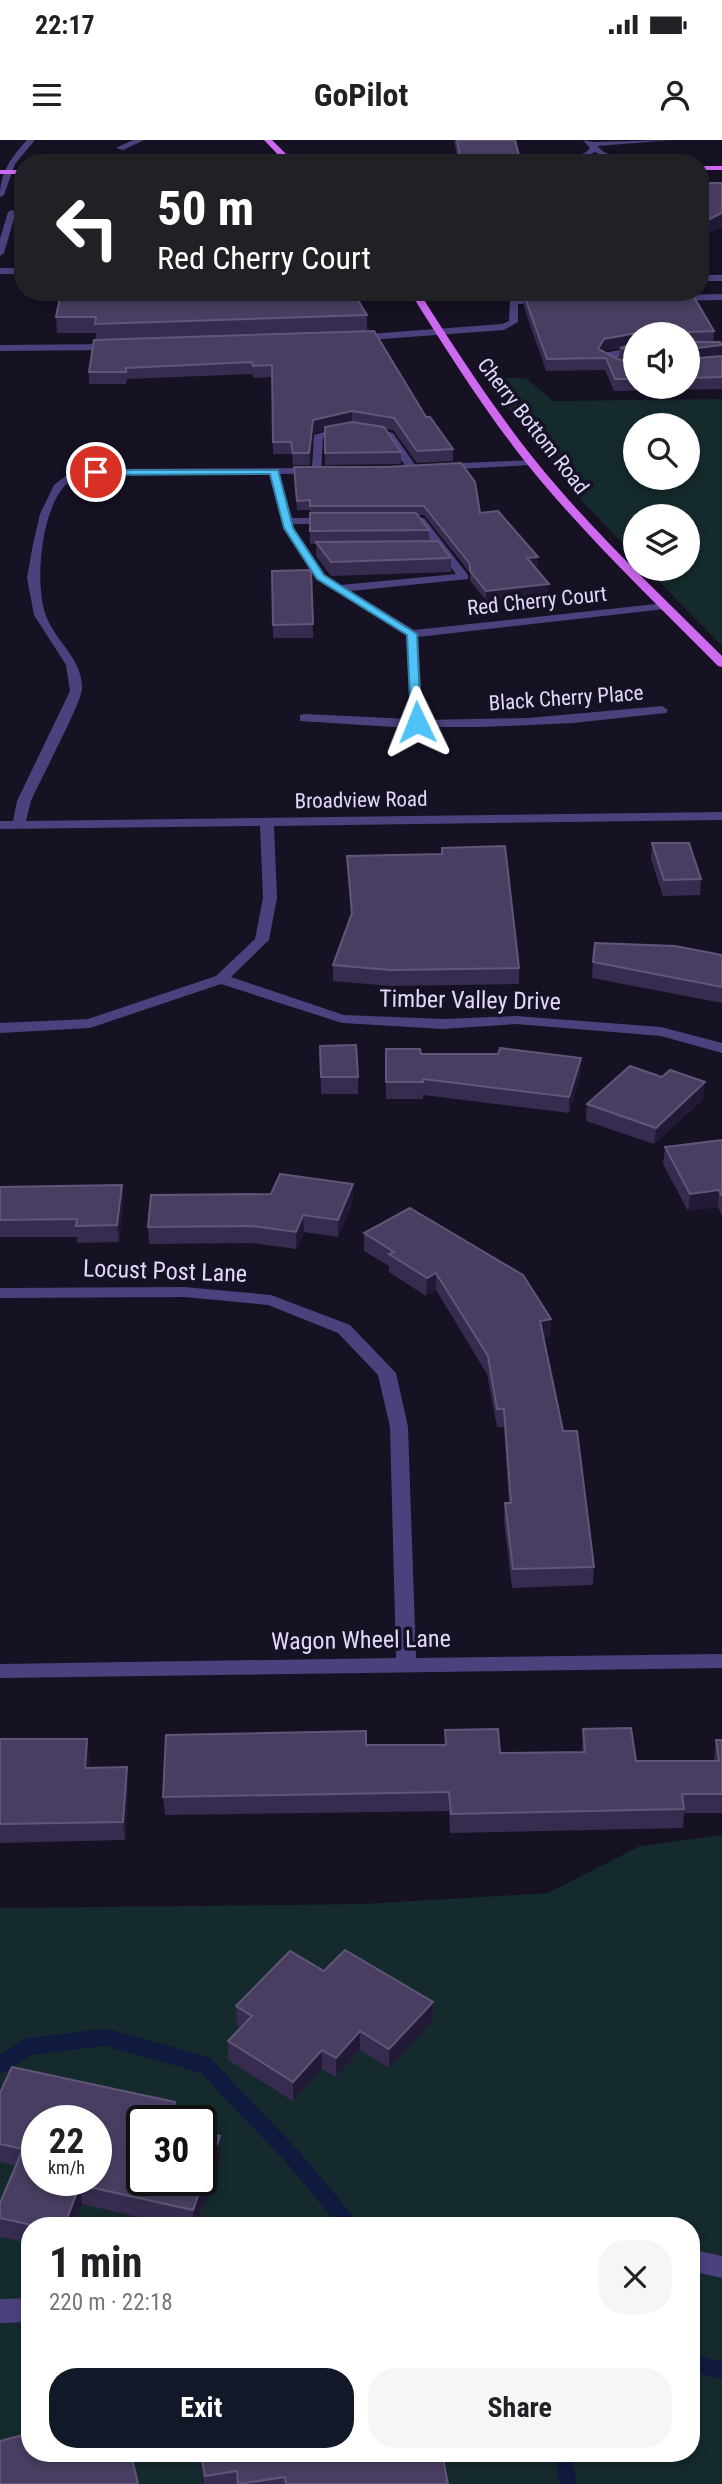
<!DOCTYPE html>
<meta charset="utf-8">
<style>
:root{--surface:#fff;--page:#f6f6f6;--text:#202124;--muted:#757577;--accent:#111827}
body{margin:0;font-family:"Roboto Condensed",sans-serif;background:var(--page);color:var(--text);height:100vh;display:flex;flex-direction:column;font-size:26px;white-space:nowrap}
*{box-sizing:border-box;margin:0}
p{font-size:23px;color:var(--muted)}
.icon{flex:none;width:38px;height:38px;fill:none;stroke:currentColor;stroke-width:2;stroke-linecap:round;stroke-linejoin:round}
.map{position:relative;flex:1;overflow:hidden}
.details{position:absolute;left:21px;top:2077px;width:679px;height:245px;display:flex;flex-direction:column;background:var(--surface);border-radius:28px;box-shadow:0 4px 10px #0003}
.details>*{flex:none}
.hud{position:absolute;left:14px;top:14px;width:695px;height:147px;border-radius:28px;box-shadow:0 4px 10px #0003;background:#202124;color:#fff;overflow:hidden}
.controls{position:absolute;left:623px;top:182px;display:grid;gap:14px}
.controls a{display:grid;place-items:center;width:77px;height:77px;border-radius:50%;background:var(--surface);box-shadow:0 4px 10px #0003;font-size:35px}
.speed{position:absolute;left:21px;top:1965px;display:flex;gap:14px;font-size:35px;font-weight:700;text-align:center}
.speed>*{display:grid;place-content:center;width:91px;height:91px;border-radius:50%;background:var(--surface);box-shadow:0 4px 10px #0003;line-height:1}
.speed small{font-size:18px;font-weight:400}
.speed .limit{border:4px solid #111;border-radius:10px;background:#fff;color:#111}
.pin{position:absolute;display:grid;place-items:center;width:60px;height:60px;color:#fff;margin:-30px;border:4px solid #fff;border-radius:50%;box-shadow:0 2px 7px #0007}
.me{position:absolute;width:77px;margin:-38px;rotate:358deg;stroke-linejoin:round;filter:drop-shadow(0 0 5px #0008)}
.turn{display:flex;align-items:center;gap:24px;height:147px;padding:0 28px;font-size:32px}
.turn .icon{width:91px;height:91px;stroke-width:2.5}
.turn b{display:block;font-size:49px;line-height:60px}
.round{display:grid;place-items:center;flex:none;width:74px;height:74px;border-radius:28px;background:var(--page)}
.head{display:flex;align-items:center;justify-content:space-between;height:119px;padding:0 28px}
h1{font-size:42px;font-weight:700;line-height:52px}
.primary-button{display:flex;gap:14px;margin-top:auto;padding:14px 28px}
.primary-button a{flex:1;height:80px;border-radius:28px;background:var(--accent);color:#fff;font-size:28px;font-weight:700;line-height:80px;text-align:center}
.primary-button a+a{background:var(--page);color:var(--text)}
.status{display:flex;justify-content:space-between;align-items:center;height:49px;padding:0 35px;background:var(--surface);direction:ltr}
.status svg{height:19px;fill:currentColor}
header{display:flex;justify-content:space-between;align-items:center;height:91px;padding:0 28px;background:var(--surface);font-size:32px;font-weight:700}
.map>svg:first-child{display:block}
.green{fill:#142a2c;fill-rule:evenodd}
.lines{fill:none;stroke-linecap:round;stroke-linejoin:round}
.stream{stroke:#0f1a3e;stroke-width:17}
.minor{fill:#4b417d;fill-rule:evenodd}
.major{fill:#cf69f0;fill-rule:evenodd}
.wall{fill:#372c4f;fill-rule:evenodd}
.shaded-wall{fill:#221936}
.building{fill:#493e61;stroke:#61567a;stroke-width:2;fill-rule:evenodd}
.route{fill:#4fc3f7;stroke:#337fa1;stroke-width:2}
.labels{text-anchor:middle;stroke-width:7;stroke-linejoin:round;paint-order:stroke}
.far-street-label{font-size:21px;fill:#e0d7fb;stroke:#161123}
.street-label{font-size:24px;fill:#e0d7fb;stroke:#161123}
</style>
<div class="status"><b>22:17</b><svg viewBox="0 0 49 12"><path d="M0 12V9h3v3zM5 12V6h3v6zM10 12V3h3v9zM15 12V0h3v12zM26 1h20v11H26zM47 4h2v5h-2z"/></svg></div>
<header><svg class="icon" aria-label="menu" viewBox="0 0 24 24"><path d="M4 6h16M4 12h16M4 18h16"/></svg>GoPilot<svg class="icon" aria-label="person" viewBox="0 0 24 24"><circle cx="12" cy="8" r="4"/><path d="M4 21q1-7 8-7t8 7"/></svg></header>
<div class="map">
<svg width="722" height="2344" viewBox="0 0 722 2344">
<rect width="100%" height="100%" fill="#161123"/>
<g class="green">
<path d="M 484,238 L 526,238 L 553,261 L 722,259 L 722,506 L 647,429 L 688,429 L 688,376 L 635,376 L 635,416 L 579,358 ZM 635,285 L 688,285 L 688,338 L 635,338 Z"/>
<path d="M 722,1695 L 722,2344 L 0,2344 L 0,1768 L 364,1764 L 548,1753 L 640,1706 ZM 37,1981 L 96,1981 L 96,2040 L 37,2040 ZM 142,1981 L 201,1981 L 201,2040 L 142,2040 ZM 30,2086 L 691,2086 L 691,2314 L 30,2314 Z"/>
</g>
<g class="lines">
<g class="stream">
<path d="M 0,1925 L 28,1907 L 105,1897 L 205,1925 L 292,2016 L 350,2086"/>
<path d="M 691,2223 L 722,2230"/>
<path d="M 563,2314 L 568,2344"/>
</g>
<g class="minor">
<path d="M 27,0 L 35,0 L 15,24 L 4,55 L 0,57 C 0,32 11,18 27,0 Z"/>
<path d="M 133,0 L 144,0 L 123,10 L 116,8 Z"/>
<path d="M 583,0 L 593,2 L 673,0 L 597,6 L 604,12 L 629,23 L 617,23 L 595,12 L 575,23 L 564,23 L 586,12 L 590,8 Z"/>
<path d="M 12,70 L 16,72 L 4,113 L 0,116 L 0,99 L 8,72 Z"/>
<rect x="0" y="128" width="23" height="6"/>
<rect x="700" y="135" width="22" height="6"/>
<path d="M 722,154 L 722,160 L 670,161 L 666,158 L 670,155 Z"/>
<path d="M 547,158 L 550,163 L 518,164 L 518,182 L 504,190 L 355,201 L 350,198 L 355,195 L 502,184 L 509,181 L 510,159 Z"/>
<path d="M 0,205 L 114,204 L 119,207 L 114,210 L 0,211 Z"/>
<path d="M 635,207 L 635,213 L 610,219 L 624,224 L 635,224 L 635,230 L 620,229 L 600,220 L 604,213 Z"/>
<path d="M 342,287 L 363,287 L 393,293 L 418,329 L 409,331 L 385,297 C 366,292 341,288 323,298 L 321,333 L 280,334 L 292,378 L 332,378 L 337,381 L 332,384 L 293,384 L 294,388 L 325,435 L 341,445 L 456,434 L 417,383 L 407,380 L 412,377 L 424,378 L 468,435 L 468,439 L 351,451 L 414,490 L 665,463 L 671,466 L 665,469 L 418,497 L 423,580 L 528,578 L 662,566 L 668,570 L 666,573 L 573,583 L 483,587 L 394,587 L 300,581 L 300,575 L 304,574 L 411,579 L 406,495 L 317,439 L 284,388 L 269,334 L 96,335 C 84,338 70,338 62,349 C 41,377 35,441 45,473 C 54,501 83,518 82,549 C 81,564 39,642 31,661 L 26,681 L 722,672 L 722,680 L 274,686 L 277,758 L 269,800 L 231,837 L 344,875 L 443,879 L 516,876 L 661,887 L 722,903 L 722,913 L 661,896 L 516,884 L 443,889 L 342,883 L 221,844 L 90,888 L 0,893 L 0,883 L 88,879 L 216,836 L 255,799 L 263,758 L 260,686 L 0,689 L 0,681 L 13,681 L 17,661 L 70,551 L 66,525 L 34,475 L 27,438 L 33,404 L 40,374 L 54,345 L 67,335 L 96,329 L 312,328 L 314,295 Z"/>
<path d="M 535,320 L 536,322 L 531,325 L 438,330 L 433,327 L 438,324 Z"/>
<path d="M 184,1147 L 271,1155 L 350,1185 L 396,1233 L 408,1287 L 416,1518 L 722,1514 L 722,1528 L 0,1538 L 0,1524 L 396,1518 L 390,1287 L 378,1235 L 338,1193 L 268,1165 L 184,1157 L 0,1158 L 0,1148 Z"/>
<path d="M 691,2109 L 722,2116 L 722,2138 L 691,2131 Z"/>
<path d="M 30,2158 L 30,2182 L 0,2183 L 0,2159 Z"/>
</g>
<g class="major">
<path d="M 264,0 L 272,0 L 295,23 L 286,23 Z"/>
<rect x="700" y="26" width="22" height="4"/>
<rect x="0" y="30" width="23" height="4"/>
<path d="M 410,152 L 419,152 C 455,209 492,266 534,319 C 591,390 658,452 722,516 L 722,527 L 718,526 C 653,460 585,396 527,324 C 484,270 447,211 410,152 Z"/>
</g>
</g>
<g class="wall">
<path d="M 454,0 L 515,0 L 521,23 L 458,23 Z"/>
<path d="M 61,152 L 242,152 L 242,156 L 367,175 L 367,191 L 426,277 L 453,309 L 453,321 L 417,323 L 393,290 L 385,289 L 401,312 L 401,324 L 325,325 L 325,290 L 313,293 L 310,325 L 293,325 L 292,314 L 273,314 L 272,237 L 254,238 L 252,234 L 127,239 L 126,244 L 89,244 L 89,232 L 96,200 L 96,193 L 57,193 L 56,177 Z"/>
<path d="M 520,152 L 676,152 L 521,155 Z"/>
<path d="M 524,155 L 714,191 L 713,202 L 722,216 L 722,249 L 614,251 L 605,230 L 546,231 L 524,167 ZM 635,194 L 688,194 L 688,247 L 635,247 ZM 620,208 L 619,219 L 603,211 L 604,210 Z"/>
<path d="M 294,327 L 480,373 L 538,417 L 538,427 L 535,427 L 548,453 L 486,460 L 470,441 L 470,433 L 424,375 L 418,375 L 429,390 L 429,401 L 451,418 L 451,432 L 331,436 L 316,416 L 316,404 L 310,404 L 310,370 L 297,370 Z"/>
<path d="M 311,430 L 313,498 L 273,498 L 272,431 Z"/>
<path d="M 652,703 L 701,739 L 700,755 L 663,756 L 651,719 Z"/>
<path d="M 442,708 L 519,828 L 519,844 L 391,846 L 333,841 L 333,825 L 351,776 L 347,716 L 441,714 Z"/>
<path d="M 722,815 L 722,863 L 592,838 L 593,822 Z"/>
<path d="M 320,906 L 358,937 L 358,954 L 321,954 Z"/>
<path d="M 386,909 L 421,914 L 581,918 L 580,935 L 569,973 L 423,955 L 423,959 L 386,959 Z"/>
<path d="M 662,937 L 703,959 L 654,1004 L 586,981 L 587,964 Z"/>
<path d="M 722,1000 L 722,1076 L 718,1067 L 688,1071 L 663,1024 L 665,1007 Z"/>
<path d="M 122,1045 L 123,1062 L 119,1102 L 77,1103 L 77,1097 L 0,1097 L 0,1047 Z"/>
<path d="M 353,1061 L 338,1097 L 304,1092 L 296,1109 L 252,1103 L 149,1104 L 148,1087 Z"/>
<path d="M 364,1093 L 551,1179 L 550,1196 L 543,1198 L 563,1291 L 594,1427 L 593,1445 L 512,1448 L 504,1381 L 505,1363 L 509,1363 L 504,1287 L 497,1287 L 487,1234 L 436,1150 L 426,1156 L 389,1132 L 389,1126 L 364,1111 Z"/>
<path d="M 583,1589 L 636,1621 L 714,1621 L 716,1600 L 722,1600 L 722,1673 L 684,1673 L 683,1688 L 450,1693 L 449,1671 L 165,1675 L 163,1657 L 366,1605 L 445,1605 L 445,1590 L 500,1613 L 582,1612 Z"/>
<path d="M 0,1599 L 89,1617 L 88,1628 L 128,1646 L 125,1700 L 0,1703 Z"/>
<path d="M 324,1831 L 433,1862 L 432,1881 L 389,1928 L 360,1910 L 336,1937 L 322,1929 L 293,1961 L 228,1920 L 228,1901 L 240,1887 L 237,1885 L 236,1866 Z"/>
<path d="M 0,1953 L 220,1996 L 221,2015 L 196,2086 L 179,2086 L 82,2064 L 73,2086 L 30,2086 L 30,2103 L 0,2097 L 0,2063 L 16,2026 L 0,2022 Z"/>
<path d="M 200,2314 L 442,2314 L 448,2344 L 204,2344 Z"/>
</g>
<g class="shaded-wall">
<path d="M 722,73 L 722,87 L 700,98 L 700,84 Z"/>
<path d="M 637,193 L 635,194 L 635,205 L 604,210 L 599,218 L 598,209 L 604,199 Z"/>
<path d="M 722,205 L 721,216 L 688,220 L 689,209 Z"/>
<path d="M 352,271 L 352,283 L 313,293 L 310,325 L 309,313 L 313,280 Z"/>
<path d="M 538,417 L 538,427 L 527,428 L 527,418 Z"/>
<path d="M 549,444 L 548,453 L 486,460 L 486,451 Z"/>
<path d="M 581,918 L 580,935 L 569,973 L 569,957 Z"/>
<path d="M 705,942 L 703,959 L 654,1004 L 656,988 Z"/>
<path d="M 353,1044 L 353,1061 L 338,1097 L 338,1080 Z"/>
<path d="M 122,1045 L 123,1062 L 119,1102 L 117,1085 Z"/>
<path d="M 719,1050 L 718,1067 L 688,1071 L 690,1054 Z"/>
<path d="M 303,1075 L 304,1092 L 296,1109 L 296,1092 Z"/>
<path d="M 436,1133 L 436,1150 L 426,1156 L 427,1138 Z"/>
<path d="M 551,1179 L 550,1196 L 539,1199 L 540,1181 Z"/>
<path d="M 87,1599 L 89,1617 L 86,1647 L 85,1628 Z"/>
<path d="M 127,1627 L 128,1646 L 125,1700 L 123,1682 Z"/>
<path d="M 433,1862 L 432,1881 L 389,1928 L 389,1909 Z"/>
<path d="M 360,1891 L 360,1910 L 336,1937 L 336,1918 Z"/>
<path d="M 322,1910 L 322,1929 L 293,1961 L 293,1942 Z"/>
<path d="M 175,1962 L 177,1981 L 168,1981 Z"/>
<path d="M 220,1996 L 221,2015 L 196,2086 L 194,2086 L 193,2070 Z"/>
<path d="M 80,2045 L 82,2064 L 73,2086 L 64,2086 Z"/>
</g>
<g class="building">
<path d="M 457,0 L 515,0 L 521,23 L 461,23 Z"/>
<path d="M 700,43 L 722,43 L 722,73 L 700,84 Z"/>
<path d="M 61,152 L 241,152 L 241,156 L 307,152 L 353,152 L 367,175 L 95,184 L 96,177 L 56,177 Z"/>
<path d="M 691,152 L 714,191 L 689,192 L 688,198 L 688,194 L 637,194 L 637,193 L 604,199 L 598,209 L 620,220 L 635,220 L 635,239 L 615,239 L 606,218 L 547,219 L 524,155 Z"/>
<path d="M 374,191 L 426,277 L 430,277 L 453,309 L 417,311 L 394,278 L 352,271 L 313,280 L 309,313 L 293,313 L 291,302 L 273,302 L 272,225 L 253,226 L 252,222 L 126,228 L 126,232 L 89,232 L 94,200 Z"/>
<path d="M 688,202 L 720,202 L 722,205 L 689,209 L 688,214 Z"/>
<path d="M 635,204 L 635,210 L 620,208 Z"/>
<path d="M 722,216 L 722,237 L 688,238 L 688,219 Z"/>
<path d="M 352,282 L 384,287 L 401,312 L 325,313 L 325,287 Z"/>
<path d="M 461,323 L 475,342 L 480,373 L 498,371 L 538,417 L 527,418 L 549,444 L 486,451 L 470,431 L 470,424 L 424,366 L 310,366 L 310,360 L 297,361 L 294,327 L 385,327 Z"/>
<path d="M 310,373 L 416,373 L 429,390 L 310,391 Z"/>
<path d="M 438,401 L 451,418 L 331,422 L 316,402 Z"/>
<path d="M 311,430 L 313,484 L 273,485 L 272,431 Z"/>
<path d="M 652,703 L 689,703 L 701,739 L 664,740 Z"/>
<path d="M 505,706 L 519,828 L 391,830 L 333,825 L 352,773 L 347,716 L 442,714 L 442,708 Z"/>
<path d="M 595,803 L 675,806 L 722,815 L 722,847 L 593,822 Z"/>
<path d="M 356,905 L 358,937 L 321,937 L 320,906 Z"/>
<path d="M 500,908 L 581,918 L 569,957 L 423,939 L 423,942 L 386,942 L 386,909 L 420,909 L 421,914 L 498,914 Z"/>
<path d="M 630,926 L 662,937 L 670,930 L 705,942 L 656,988 L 587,964 Z"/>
<path d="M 722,1000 L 722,1056 L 719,1050 L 690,1054 L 665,1007 Z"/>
<path d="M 280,1034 L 353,1044 L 338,1080 L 303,1075 L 296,1092 L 252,1086 L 148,1087 L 151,1055 L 271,1054 Z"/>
<path d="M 122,1045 L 117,1085 L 76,1086 L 77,1079 L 0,1080 L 0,1047 Z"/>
<path d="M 410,1068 L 523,1135 L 551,1179 L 540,1181 L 563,1291 L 577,1291 L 594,1427 L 513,1429 L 505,1363 L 511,1363 L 504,1269 L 497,1269 L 488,1216 L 436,1133 L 427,1138 L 389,1114 L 394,1112 L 364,1093 Z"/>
<path d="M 631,1588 L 636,1621 L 719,1621 L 716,1600 L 722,1600 L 722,1654 L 682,1654 L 684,1669 L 451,1674 L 449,1652 L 163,1657 L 166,1595 L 366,1591 L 366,1605 L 446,1605 L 445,1590 L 498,1589 L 500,1613 L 585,1612 L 583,1589 Z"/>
<path d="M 0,1599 L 87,1599 L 85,1628 L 127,1627 L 123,1682 L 0,1684 Z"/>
<path d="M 345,1810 L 433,1862 L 389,1909 L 360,1891 L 336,1918 L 322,1910 L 293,1942 L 228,1901 L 252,1876 L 236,1866 L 290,1811 L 324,1831 Z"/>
<path d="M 12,1927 L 175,1962 L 168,1981 L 142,1981 L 142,2040 L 201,2040 L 201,1992 L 220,1996 L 193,2070 L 80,2045 L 64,2086 L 36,2086 L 0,2078 L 0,2063 L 23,2009 L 0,2004 L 0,1953 ZM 37,1981 L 96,1981 L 96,2040 L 37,2040 Z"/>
<path d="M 30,2293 L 30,2314 L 131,2314 L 138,2344 L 0,2344 L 0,2301 Z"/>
<path d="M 201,2314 L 442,2314 L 448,2344 L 286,2344 L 285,2337 L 238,2344 L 237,2331 L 205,2336 Z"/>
</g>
<path class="route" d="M 93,330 L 278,330 L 293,388 L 324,435 L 417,494 L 421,585 L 411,582 L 407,495 L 317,439 L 284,388 L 270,334 L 96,335 Z"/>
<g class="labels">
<g class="far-street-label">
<text transform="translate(533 286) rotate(52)" y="7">Cherry Bottom Road</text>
<text transform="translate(537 461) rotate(-6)" y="7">Red Cherry Court</text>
<text transform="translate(566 558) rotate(-4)" y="7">Black Cherry Place</text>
<text transform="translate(361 660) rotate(-1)" y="7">Broadview Road</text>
</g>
<g class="street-label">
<text transform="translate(470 860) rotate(1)" y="8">Timber Valley Drive</text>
<text transform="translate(165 1131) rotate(2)" y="8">Locust Post Lane</text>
<text transform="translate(361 1500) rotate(-1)" y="8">Wagon Wheel Lane</text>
</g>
</g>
</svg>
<div class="controls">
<a><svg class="icon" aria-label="sound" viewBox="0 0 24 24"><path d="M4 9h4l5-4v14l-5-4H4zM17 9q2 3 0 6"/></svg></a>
<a><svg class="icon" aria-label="search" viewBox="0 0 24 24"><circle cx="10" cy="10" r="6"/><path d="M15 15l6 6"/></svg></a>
<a><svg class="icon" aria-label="layers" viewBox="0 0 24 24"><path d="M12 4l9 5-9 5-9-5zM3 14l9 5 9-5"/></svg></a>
</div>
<div class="speed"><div>22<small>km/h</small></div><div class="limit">30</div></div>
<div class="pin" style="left:96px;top:332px;background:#d93025"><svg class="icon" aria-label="arrive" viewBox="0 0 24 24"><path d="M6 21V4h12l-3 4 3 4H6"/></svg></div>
<svg class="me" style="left:417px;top:582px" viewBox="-20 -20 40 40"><path d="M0-17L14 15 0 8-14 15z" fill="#4fc3f7" stroke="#fff" stroke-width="4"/></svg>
<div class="hud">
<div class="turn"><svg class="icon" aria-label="left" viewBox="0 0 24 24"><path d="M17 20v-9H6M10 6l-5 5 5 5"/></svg><div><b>50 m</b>Red Cherry Court</div></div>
</div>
<section class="details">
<div class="head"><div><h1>1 min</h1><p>220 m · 22:18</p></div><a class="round"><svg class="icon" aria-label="close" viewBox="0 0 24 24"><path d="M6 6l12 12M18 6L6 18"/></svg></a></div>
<div class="primary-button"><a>Exit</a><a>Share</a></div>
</section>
</div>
